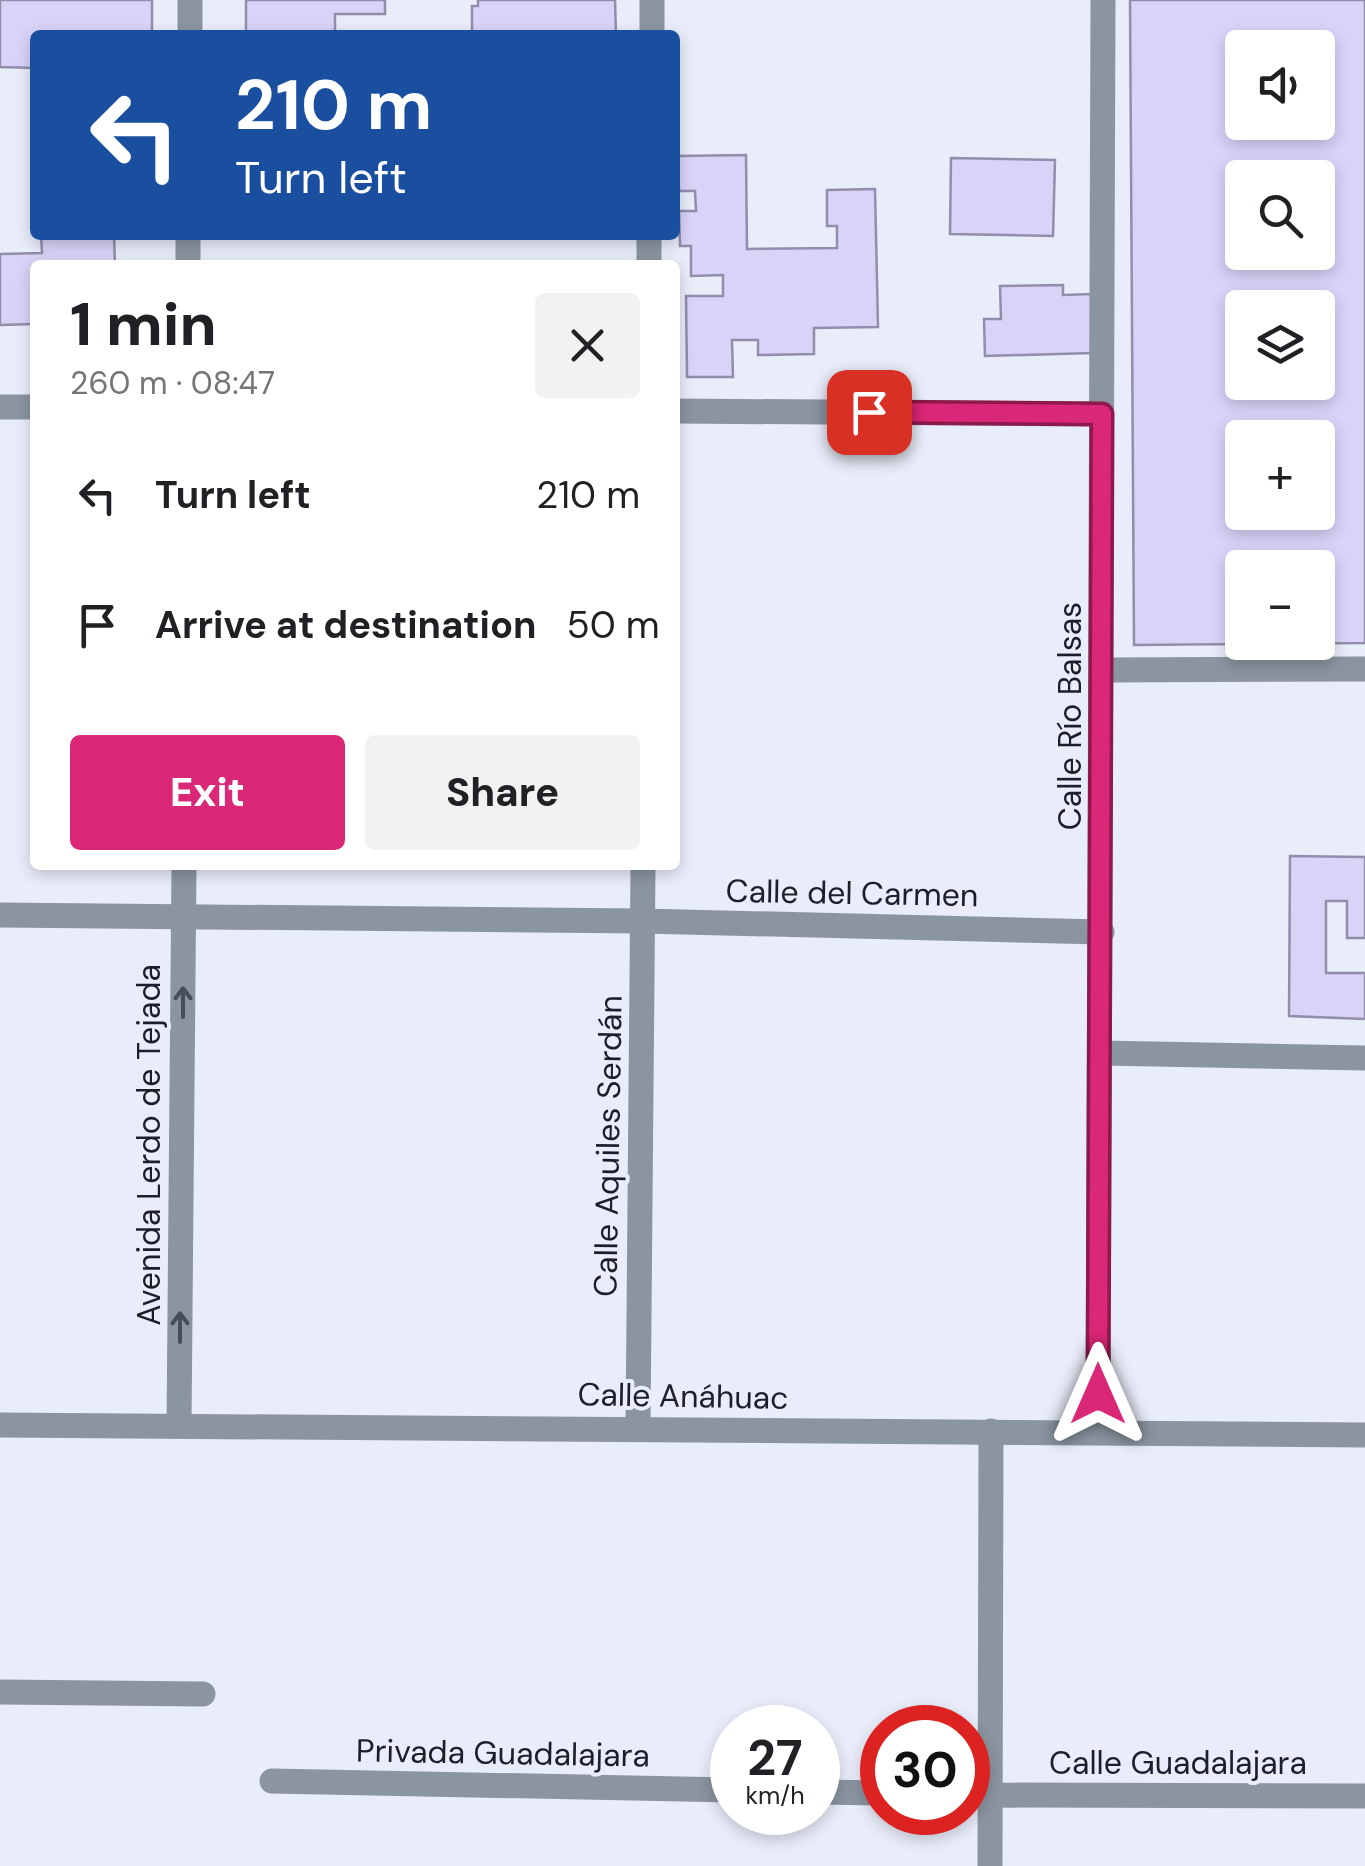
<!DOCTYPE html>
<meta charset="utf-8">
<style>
:root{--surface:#fff;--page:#f2f2f2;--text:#202124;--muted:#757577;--accent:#db2777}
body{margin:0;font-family:"DM Sans",sans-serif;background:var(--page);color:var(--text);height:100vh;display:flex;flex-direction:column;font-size:38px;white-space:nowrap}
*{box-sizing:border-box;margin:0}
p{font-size:32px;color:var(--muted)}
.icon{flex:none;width:55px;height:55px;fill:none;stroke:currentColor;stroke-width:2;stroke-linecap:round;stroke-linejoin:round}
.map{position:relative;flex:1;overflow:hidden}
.details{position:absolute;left:30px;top:260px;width:650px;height:610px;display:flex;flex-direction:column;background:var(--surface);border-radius:10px;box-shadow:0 5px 15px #0003}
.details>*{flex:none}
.top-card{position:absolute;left:30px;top:30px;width:650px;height:210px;border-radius:10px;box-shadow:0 5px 15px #0003;background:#1a4fa0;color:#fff;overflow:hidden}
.tools{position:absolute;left:1225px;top:30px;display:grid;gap:20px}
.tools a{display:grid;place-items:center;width:110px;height:110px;border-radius:10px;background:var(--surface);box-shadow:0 5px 15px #0003;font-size:50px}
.speed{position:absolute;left:710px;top:1705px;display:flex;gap:20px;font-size:50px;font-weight:700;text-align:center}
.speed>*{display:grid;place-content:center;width:130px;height:130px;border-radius:50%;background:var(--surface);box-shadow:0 5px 15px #0003;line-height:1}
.speed small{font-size:25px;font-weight:400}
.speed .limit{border:15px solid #d22;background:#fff;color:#111}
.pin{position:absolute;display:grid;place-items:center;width:85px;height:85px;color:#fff;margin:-42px;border-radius:20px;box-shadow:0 5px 15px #0006}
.me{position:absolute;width:110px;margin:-55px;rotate:0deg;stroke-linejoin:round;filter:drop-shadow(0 0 8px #0008)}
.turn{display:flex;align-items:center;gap:35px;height:210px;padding:0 40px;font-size:45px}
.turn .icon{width:130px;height:130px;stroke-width:2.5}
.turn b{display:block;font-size:70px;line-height:85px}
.round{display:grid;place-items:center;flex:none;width:105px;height:105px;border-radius:10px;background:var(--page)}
.overview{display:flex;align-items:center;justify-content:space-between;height:170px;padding:0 40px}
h1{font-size:60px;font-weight:800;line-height:75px}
.cta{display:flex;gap:20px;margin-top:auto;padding:20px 40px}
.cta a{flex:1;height:115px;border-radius:10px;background:var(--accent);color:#fff;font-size:40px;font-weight:800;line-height:115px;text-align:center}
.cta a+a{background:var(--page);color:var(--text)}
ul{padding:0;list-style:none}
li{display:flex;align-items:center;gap:30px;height:130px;padding:0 40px}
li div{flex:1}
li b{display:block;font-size:38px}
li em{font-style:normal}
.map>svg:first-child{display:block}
.building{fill:#d9d3f8;stroke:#928dab;stroke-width:2.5;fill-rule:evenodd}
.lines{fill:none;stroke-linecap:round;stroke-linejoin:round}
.street{stroke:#8b95a0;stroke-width:25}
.oneway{stroke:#484e59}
.route-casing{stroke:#8e194d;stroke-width:25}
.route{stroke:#db2777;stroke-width:18}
.labels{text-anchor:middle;stroke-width:8;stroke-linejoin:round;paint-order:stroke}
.street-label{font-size:32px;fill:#1b1f2a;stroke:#e9edfa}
</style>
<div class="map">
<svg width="1365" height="1866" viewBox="0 0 1365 1866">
<rect width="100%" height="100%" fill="#e9edfa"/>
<g class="building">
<path d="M 0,0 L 152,0 L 152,35 L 35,35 L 35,68 L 0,67 Z"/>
<path d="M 246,0 L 385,0 L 385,14 L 335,14 L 335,35 L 246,35 Z"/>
<path d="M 478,0 L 615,0 L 616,35 L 472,35 L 472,6 L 478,6 Z"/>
<path d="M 1130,0 L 1365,0 L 1365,643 L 1134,645 ZM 1242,48 L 1318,48 L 1318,122 L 1242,122 ZM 1242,178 L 1318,178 L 1318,252 L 1242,252 ZM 1242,308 L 1318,308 L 1318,382 L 1242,382 ZM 1242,438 L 1318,438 L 1318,512 L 1242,512 ZM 1242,568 L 1318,568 L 1318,642 L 1242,642 Z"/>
<path d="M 746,155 L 747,249 L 837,248 L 837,226 L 827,226 L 827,190 L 875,189 L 878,327 L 814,328 L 814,354 L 758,355 L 758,340 L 732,340 L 733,377 L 687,377 L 686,296 L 723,296 L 723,275 L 691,276 L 691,246 L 680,246 L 679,211 L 696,211 L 695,191 L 679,191 L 678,156 Z"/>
<path d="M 951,158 L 1055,160 L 1053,236 L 950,234 Z"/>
<path d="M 41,235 L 114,235 L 115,265 L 35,265 L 35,324 L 0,325 L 0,254 L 42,253 Z"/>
<path d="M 1063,285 L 1063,295 L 1092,294 L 1093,353 L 985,356 L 984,319 L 1001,319 L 1000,286 Z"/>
<path d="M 1290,856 L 1365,857 L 1365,938 L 1347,938 L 1347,901 L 1326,901 L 1326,973 L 1365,973 L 1365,1019 L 1289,1016 Z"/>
</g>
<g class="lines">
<g class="street">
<path d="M 190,35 L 190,0"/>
<path d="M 652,35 L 652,0"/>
<path d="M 188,265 L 188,235"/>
<path d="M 649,265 L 649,235"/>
<path d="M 0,407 L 35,407"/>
<path d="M 675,411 L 1101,414"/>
<path d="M 1103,670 L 1365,669"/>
<path d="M 0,915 L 642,921 L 1102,932"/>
<path d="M 1101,1053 L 1365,1058"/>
<path d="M 0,1425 L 1365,1435"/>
<path d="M 179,1425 L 184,865"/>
<path d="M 638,1428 L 643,865"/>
<path d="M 1098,1432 L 1103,0"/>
<path d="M 0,1692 L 203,1694"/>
<path d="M 272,1781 L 732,1790"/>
<path d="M 818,1792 L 882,1793"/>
<path d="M 968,1795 L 1365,1796"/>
<path d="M 990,1866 L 991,1431"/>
</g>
</g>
<defs><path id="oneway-shaft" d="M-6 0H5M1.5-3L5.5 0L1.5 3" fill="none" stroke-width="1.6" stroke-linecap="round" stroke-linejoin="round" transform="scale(2.5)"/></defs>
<g class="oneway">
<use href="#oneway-shaft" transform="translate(183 1002) rotate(-90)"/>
<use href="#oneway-shaft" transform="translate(180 1327) rotate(-90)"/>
</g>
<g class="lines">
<g class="route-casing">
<path id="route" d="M 869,412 L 1102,414 L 1098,1394"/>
</g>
<use href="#route" class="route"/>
</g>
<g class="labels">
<g class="street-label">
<text transform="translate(1070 716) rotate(-90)" y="11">Calle Río Balsas</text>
<text transform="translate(852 893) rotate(1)" y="11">Calle del Carmen</text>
<text transform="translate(149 1145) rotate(-90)" y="11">Avenida Lerdo de Tejada</text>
<text transform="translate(608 1146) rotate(-89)" y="11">Calle Aquiles Serdán</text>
<text transform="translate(683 1396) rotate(1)" y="11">Calle Anáhuac</text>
<text transform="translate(503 1753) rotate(1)" y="11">Privada Guadalajara</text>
<text x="1178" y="1774">Calle Guadalajara</text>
</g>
</g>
</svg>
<div class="tools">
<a><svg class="icon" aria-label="sound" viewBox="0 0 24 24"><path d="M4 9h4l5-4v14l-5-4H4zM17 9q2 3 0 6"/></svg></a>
<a><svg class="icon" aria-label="search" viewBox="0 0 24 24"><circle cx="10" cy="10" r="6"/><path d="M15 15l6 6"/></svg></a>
<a><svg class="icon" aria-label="layers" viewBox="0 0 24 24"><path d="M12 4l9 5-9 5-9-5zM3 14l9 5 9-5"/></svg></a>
<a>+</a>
<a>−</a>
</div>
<div class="speed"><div>27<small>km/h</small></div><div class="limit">30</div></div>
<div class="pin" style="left:869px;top:412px;background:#d93025"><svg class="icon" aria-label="arrive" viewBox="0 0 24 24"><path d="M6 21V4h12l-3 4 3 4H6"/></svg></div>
<svg class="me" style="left:1098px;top:1394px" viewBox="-20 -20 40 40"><path d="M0-17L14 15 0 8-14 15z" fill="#db2777" stroke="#fff" stroke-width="4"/></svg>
<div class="top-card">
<div class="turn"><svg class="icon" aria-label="left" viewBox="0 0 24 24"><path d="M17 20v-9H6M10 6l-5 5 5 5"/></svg><div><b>210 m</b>Turn left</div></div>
</div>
<section class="details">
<div class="overview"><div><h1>1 min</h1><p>260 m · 08:47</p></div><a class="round"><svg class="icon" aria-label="close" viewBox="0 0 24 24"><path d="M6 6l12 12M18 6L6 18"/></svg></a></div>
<ul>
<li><svg class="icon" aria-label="left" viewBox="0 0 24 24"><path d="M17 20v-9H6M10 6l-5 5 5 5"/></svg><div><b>Turn left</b></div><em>210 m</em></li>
<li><svg class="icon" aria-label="arrive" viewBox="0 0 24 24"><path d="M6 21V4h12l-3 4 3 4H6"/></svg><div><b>Arrive at destination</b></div><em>50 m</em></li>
</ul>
<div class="cta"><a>Exit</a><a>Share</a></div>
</section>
</div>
